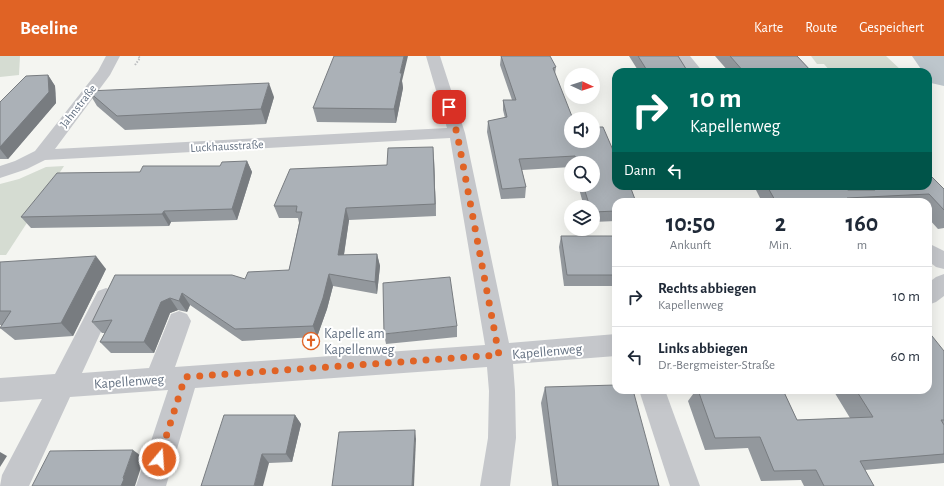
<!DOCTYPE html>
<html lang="de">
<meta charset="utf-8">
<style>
:root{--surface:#fff;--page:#f2f2f3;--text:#1f2937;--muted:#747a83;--line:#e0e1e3;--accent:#e06325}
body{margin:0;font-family:"Alegreya Sans",sans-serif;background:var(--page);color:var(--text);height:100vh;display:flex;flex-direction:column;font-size:15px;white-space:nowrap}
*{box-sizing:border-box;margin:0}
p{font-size:13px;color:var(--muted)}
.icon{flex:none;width:22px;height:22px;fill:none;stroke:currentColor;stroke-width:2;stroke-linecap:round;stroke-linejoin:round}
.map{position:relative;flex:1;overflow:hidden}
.side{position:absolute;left:612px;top:142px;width:320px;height:196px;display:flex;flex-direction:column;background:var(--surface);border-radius:12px;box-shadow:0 4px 16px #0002}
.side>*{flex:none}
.hud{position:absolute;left:612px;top:12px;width:320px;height:122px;border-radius:12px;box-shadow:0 4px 16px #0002;background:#00695c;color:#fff;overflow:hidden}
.needle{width:26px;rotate:93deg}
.fabs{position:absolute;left:564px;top:12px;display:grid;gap:8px}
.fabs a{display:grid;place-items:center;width:36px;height:36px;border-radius:50%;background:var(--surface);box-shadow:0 4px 16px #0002;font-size:20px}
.pin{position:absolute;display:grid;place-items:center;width:34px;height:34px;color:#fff;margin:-17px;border-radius:8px;box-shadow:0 2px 6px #0006}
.me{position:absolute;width:44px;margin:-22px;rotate:18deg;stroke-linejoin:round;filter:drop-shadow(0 0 3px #0008)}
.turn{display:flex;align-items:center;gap:14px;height:84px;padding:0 12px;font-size:18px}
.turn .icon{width:52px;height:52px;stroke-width:2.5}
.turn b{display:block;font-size:28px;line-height:34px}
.then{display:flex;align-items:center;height:38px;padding:0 12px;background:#0003;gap:8px;font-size:15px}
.eta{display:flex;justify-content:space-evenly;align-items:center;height:68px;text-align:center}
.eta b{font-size:24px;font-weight:600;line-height:28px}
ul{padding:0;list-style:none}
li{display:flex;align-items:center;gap:12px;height:60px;padding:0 12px;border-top:1px solid var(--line)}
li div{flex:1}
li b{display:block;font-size:15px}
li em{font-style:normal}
header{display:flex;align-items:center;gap:24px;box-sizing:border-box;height:56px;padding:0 20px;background:var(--accent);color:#fff}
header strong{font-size:19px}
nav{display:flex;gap:22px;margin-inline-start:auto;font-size:14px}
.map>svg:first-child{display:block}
.green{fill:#d5dcd2}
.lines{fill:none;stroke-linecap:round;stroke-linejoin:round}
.river{fill:#bdc6cc;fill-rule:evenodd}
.path{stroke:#bcbec0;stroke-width:2;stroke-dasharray:1.5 1.5;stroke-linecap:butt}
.minor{fill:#c5c7cb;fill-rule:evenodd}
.wall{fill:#93989d}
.shaded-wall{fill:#787c80}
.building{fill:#abb1b7;stroke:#787c80}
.route{stroke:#e06325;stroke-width:7;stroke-dasharray:0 12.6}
.labels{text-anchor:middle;stroke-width:4;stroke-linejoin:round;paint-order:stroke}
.far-street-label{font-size:12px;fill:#647182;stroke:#fff}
.poi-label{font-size:14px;fill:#647182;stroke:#fff;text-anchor:start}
.street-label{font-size:14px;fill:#647182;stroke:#fff}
</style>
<header>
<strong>Beeline</strong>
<nav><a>Karte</a><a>Route</a><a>Gespeichert</a></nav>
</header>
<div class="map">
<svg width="944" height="430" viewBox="0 0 944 430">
<rect width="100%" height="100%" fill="#f4f5f1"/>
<g class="green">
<path d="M 0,0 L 20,0 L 19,19 L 0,21 Z"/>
<path d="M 811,0 L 886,0 L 903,16 L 831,16 L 824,8 L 817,8 Z"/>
<path d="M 64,110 L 6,199 L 0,199 L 0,128 L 19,123 L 46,111 Z"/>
</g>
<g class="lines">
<path class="river" d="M 912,0 L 944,0 L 944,30 L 931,27 L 928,23 L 928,16 L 923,16 Z"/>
<path class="path" d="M 135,9 L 140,2 L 138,0"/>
<g class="minor">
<path d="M 106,0 L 120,0 L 110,19 L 55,93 L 447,72 L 426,0 L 440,0 L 465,77 L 509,287 L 616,278 L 616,300 L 513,308 L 515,335 L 516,382 L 510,430 L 480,430 L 488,382 L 489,335 L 487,311 L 195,332 L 166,430 L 136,430 L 168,334 L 70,341 L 29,430 L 0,430 L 2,419 L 42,343 L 0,346 L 0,322 L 55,318 L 98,235 L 106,232 L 114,235 L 117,241 L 82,317 L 149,312 L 171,258 L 179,255 L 187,258 L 191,265 L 175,311 L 485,289 L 450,82 L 45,104 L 27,113 L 0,122 L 0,110 L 15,105 L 35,95 L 98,15 Z"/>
<path d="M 676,0 L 690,0 L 703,16 L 688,16 Z"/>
<path d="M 928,187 L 944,195 L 944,213 L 936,211 L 928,205 Z"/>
<path d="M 944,218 L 944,240 L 936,246 L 928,249 L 928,227 L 936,221 Z"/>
<path d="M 639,334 L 665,334 L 700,430 L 670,430 Z"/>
</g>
</g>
<g class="wall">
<path d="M 501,0 L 556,11 L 555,18 L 571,63 L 616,146 L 616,165 L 593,166 L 593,151 L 584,151 L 578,129 L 593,129 L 593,107 L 571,107 L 571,111 L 522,114 L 526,131 L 525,142 L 501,143 L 487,76 L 488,65 L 505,62 L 503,54 L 503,44 L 512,44 L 500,9 Z"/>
<path d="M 629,0 L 678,0 L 688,16 L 639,16 Z"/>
<path d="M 715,0 L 797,0 L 812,16 L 729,16 Z"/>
<path d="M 48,19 L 55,30 L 56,47 L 8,103 L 0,103 L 0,46 Z"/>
<path d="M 402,25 L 403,32 L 396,67 L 317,66 L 313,52 Z"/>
<path d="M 88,35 L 274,41 L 266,68 L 125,74 L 97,50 Z"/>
<path d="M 434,103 L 436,160 L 349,164 L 344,199 L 377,198 L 380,210 L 377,238 L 333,230 L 327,253 L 317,281 L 242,285 L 190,249 L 187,256 L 178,254 L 170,257 L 154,297 L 111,297 L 100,286 L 105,277 L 102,277 L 92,266 L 115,219 L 245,223 L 289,214 L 299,167 L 298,162 L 279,162 L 274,150 L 387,109 Z"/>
<path d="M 247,105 L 252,116 L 237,164 L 171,166 L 169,170 L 31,172 L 21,161 L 140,116 L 220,110 Z"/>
<path d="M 754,130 L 842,130 L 848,134 L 853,134 L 846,130 L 928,130 L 944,133 L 944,172 L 938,173 L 928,162 L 928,146 L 762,146 Z"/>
<path d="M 561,180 L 616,192 L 616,230 L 564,230 L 559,191 Z"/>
<path d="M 0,206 L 106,213 L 73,280 L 15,284 L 0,272 L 2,269 L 0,269 Z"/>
<path d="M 457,270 L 457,281 L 386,288 L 384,278 Z"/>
<path d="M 944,295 L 944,407 L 865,414 L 874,430 L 804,430 L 801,424 L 761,425 L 748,392 L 705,394 L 688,345 L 696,334 L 783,334 L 797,364 L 850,362 L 833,334 L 928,334 Z"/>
<path d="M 545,331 L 659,430 L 552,430 L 541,347 Z"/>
<path d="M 295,359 L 301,368 L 292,406 L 269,407 L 201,430 Z"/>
</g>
<g class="shaded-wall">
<path d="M 404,0 L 408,0 L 402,25 L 403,32 L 396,67 L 394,53 L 400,17 Z"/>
<path d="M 48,19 L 55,30 L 56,47 L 8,103 L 0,93 L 0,91 Z"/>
<path d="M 269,27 L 274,41 L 266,68 L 261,53 Z"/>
<path d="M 433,91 L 434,103 L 436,160 L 435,148 Z"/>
<path d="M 247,105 L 252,116 L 237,164 L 232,153 Z"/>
<path d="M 346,152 L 349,164 L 342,211 L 338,199 Z"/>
<path d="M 164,155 L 171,166 L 169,170 L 162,158 Z"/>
<path d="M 377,198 L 380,210 L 377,238 L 375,226 Z"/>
<path d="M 96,200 L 106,213 L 73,280 L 61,267 Z"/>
<path d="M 329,218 L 333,230 L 327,253 L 317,281 L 313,270 Z"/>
<path d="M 182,237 L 190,249 L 187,256 L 179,245 Z"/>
<path d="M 170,242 L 178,254 L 170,257 L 154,297 L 144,286 L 161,246 Z"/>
<path d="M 295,359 L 301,368 L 292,406 L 286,398 Z"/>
<path d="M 415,374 L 416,383 L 414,430 L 412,430 Z"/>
<path d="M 133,394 L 144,402 L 135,430 L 121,430 L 123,422 Z"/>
<path d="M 0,396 L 7,400 L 0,411 Z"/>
<path d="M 262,398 L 269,407 L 263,430 L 254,430 Z"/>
</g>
<g class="building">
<path d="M 334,0 L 404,0 L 400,17 L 402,17 L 394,53 L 313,52 Z"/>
<path d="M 501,0 L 550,0 L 556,11 L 553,12 L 573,63 L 571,63 L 571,85 L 593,85 L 593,71 L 603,71 L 616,101 L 616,130 L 630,130 L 636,146 L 616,146 L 616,155 L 593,156 L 593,151 L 590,151 L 583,129 L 593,129 L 593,107 L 577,107 L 575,100 L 519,103 L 526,131 L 502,133 L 488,65 L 507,61 L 503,44 L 516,44 Z"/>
<path d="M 638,0 L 678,0 L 688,16 L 648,16 Z"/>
<path d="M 730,0 L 797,0 L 812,16 L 744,16 Z"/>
<path d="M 48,19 L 49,36 L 0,91 L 0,46 L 26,20 Z"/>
<path d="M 269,27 L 261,53 L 117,60 L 88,35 Z"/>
<path d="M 433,91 L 435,148 L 346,152 L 338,199 L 377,198 L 375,226 L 329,218 L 323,242 L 313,270 L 235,273 L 182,237 L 179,245 L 170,242 L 161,246 L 144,286 L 100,286 L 112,264 L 92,266 L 115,219 L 232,219 L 245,223 L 248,216 L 289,214 L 302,156 L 296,156 L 297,150 L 274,150 L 290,113 L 387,109 L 388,92 Z"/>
<path d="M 247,105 L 232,153 L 164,155 L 162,158 L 21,161 L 57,117 L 140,116 L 143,110 L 220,110 L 222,106 Z"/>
<path d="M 928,117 L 944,133 L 944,154 L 929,138 L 847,142 L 850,146 L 776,146 L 767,130 L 842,130 L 848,134 L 875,134 L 873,130 L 928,130 Z"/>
<path d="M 561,180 L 613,180 L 616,192 L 616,219 L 567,219 Z"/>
<path d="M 96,200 L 61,267 L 0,272 L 11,255 L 0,255 L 0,206 Z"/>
<path d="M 450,221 L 457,270 L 384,278 L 383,227 Z"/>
<path d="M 928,275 L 944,295 L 944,364 L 941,364 L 944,369 L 944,398 L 860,405 L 874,430 L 824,430 L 816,414 L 774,415 L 760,381 L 715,382 L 698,334 L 783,334 L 797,364 L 873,361 L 856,334 L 928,334 Z"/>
<path d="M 616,329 L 616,334 L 633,334 L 659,430 L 558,430 L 545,331 Z"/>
<path d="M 224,359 L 295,359 L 286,398 L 262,398 L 254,430 L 201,430 Z"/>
<path d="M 415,374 L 412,430 L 332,430 L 339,376 Z"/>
<path d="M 133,394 L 123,422 L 124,423 L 121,430 L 32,430 L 50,395 Z"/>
</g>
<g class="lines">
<path class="route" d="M 159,403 L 185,321 L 499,299 L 457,77 L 449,51"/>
</g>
<defs>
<g id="church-ring" transform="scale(0.9)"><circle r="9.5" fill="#fff" stroke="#e06325" stroke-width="1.5"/><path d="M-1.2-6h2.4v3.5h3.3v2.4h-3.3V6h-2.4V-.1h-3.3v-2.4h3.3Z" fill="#e06325"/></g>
</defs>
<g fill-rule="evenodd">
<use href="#church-ring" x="311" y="285"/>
</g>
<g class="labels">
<g class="far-street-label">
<text transform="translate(78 50) rotate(-52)" y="4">Jahnstraße</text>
<text transform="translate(227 90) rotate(-3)" y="4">Luckhausstraße</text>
</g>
<g class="poi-label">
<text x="324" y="282">Kapelle am<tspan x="324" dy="16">Kapellenweg</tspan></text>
</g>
<g class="street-label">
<text transform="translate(547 295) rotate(-5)" y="5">Kapellenweg</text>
<text transform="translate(129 325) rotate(-4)" y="5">Kapellenweg</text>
</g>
</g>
</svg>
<div class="fabs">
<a><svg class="needle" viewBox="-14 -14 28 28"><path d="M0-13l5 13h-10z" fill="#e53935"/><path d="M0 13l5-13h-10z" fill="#747a83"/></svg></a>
<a><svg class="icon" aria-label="sound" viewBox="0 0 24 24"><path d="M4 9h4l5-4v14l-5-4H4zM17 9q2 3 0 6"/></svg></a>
<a><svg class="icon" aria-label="search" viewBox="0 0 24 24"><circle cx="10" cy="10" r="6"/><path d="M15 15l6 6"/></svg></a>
<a><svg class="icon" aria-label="layers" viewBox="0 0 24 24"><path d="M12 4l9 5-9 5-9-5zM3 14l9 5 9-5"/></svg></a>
</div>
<div class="pin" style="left:449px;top:51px;background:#d93025"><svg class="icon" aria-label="arrive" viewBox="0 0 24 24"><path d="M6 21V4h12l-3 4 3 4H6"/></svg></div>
<svg class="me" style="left:159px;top:403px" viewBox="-20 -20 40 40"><circle r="17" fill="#e06325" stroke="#fff" stroke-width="3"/><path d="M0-11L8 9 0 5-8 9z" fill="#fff"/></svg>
<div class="hud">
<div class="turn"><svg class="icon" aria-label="right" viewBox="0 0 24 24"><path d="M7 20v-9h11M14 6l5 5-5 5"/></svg><div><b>10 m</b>Kapellenweg</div></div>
<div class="then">Dann<svg class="icon" aria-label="left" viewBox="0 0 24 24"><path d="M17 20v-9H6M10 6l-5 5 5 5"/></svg></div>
</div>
<section class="side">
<div class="eta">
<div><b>10:50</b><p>Ankunft</p></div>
<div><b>2</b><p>Min.</p></div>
<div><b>160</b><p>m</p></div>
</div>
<ul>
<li><svg class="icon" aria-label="right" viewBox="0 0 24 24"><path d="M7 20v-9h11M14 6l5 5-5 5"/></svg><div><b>Rechts abbiegen</b><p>Kapellenweg</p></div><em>10 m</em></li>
<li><svg class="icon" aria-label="left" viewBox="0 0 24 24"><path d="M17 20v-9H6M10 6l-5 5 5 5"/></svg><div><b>Links abbiegen</b><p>Dr.-Bergmeister-Straße</p></div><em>60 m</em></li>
</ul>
</section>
</div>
